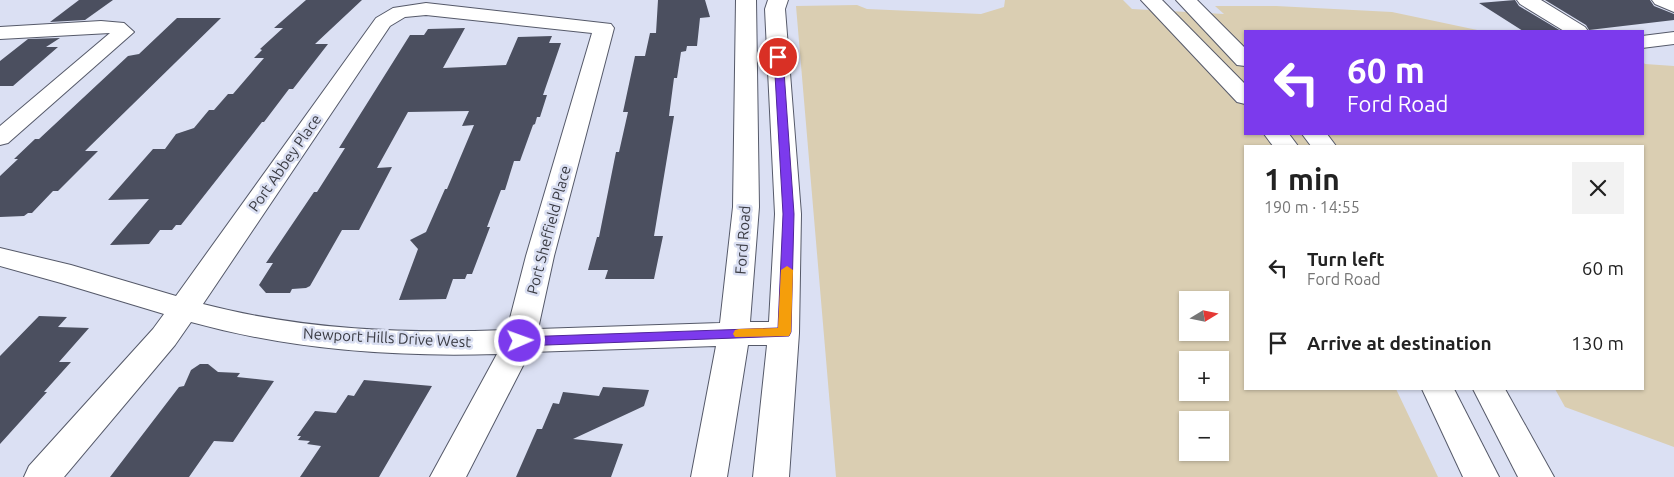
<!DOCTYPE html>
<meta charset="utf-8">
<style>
:root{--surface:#fff;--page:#f2f2f2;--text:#222;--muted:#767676}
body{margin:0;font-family:Ubuntu,sans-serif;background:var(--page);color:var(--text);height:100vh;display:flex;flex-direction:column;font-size:19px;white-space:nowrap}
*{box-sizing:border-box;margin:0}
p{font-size:16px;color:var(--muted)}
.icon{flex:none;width:28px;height:28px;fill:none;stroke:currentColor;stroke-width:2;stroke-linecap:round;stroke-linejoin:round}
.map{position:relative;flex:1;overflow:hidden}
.details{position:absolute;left:1244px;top:145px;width:400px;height:245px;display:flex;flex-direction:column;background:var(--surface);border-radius:0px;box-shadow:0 1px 4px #0004}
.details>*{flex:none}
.hud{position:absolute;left:1244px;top:30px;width:400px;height:105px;border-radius:0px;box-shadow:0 1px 4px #0004;background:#7c3aed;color:#fff;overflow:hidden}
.needle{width:32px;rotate:80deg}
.tools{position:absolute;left:1179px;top:291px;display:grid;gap:10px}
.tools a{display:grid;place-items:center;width:50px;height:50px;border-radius:0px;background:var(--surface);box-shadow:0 1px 4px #0004;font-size:25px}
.pin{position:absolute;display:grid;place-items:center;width:42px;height:42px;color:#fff;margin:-21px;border:2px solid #fff;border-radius:50%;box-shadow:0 1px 5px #0007}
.me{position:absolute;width:55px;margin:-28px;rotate:88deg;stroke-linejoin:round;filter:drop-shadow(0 0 4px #0008)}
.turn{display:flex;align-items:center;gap:18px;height:105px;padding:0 20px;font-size:22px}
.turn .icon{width:65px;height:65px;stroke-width:2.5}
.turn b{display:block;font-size:35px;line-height:42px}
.round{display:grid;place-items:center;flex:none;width:52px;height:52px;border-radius:0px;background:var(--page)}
.head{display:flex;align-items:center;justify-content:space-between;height:85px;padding:0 20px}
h1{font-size:30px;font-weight:600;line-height:38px}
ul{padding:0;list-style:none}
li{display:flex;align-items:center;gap:15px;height:75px;padding:0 20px}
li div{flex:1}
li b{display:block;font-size:19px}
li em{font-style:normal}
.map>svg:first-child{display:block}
.green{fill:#daceb2;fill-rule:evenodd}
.building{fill:#4b4f5f}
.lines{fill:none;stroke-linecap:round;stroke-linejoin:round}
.minor-casing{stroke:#555969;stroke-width:2}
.major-casing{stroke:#555969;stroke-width:2}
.minor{fill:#fff;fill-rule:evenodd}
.major{fill:#fff;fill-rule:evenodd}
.route{fill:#7c3aed;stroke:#51269a}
.slow{fill:#f59e0b}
.labels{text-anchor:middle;stroke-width:5;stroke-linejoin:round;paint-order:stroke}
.street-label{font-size:15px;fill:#3a3b43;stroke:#dbe0f3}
</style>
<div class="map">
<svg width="1674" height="477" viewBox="0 0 1674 477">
<rect width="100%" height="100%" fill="#dbe0f3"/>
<path class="green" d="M 1005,0 L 1123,0 L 1132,9 L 1224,14 L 1215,6 L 1276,6 L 1392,12 L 1482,31 L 1245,31 L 1245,134 L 1642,134 L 1643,62 L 1645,64 L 1674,66 L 1674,447 L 1565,407 L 1555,389 L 1642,389 L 1642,146 L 1245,146 L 1245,389 L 1396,389 L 1438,477 L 836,477 L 796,6 L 857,5 L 867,9 L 981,14 L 1004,7 ZM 1188,300 L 1220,300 L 1220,332 L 1188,332 ZM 1188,360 L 1220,360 L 1220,392 L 1188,392 ZM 1188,420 L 1220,420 L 1220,452 L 1188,452 Z"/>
<g class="building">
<path d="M 79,0 L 113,0 L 85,20 L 50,22 Z"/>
<path d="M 306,0 L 362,0 L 315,44 L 328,44 L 293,89 L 289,89 L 264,122 L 262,122 L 181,225 L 176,225 L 172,230 L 160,230 L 149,244 L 110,245 L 149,199 L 108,200 L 153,149 L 165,149 L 176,134 L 194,128 L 209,110 L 214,110 L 228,94 L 233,94 L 264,58 L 254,58 L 262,50 L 260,49 L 283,28 L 274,28 Z"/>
<path d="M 658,0 L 705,0 L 710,17 L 700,18 L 697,46 L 687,46 L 686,51 L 681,52 L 677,78 L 674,78 L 669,116 L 674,116 L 654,236 L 663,236 L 654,279 L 605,279 L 608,270 L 588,270 L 597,237 L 599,237 L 616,152 L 619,152 L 628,112 L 623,112 L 635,56 L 645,56 L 650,33 L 656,33 Z"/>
<path d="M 1515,0 L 1519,6 L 1561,31 L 1523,31 L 1479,3 Z"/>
<path d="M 1545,0 L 1650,0 L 1654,6 L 1674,14 L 1674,20 L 1589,30 L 1586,25 Z"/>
<path d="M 177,18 L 221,18 L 85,151 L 98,151 L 58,191 L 53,191 L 32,213 L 28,213 L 24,216 L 0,217 L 0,176 L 18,159 L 14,159 L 35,139 L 39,139 L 128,56 L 139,54 Z"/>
<path d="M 465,28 L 443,68 L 506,65 L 518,37 L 552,36 L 549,43 L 561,43 L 543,95 L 547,95 L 540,117 L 537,117 L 535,124 L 533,125 L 520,161 L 514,161 L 505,190 L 501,190 L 487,227 L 490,227 L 472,274 L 467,274 L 465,279 L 453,279 L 446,299 L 399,300 L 418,249 L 410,240 L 426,232 L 445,189 L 447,189 L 474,125 L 462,126 L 469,111 L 408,112 L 377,168 L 392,167 L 359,230 L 342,230 L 310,286 L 306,288 L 292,289 L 290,293 L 266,293 L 259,285 L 273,263 L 266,263 L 314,192 L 317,192 L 345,148 L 339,148 L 410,35 L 424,35 L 428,29 Z"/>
<path d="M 60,38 L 46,47 L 58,47 L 13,86 L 0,86 L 0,61 L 28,39 Z"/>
<path d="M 39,316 L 67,317 L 58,327 L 89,328 L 59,362 L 71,362 L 44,392 L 47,392 L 0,444 L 0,356 Z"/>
<path d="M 200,364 L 208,364 L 218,372 L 240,373 L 237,377 L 274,381 L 233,442 L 214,441 L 189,477 L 110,477 L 179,387 L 184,386 L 191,370 Z"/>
<path d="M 364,380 L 432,386 L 379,477 L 300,477 L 321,446 L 307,444 L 310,441 L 298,440 L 301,436 L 297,436 L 315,411 L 336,413 L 348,395 L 354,396 Z"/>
<path d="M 603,387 L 649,390 L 644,406 L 573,439 L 623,444 L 611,477 L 516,477 L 537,429 L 542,429 L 553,403 L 559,404 L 563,392 L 599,396 Z"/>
</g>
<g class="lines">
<g class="minor-casing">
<g id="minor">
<path d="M 736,0 L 756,0 L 759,207 L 750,322 L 769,322 L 775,214 L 765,9 L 768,0 L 788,0 L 785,9 L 801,214 L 799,333 L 789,477 L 753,477 L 767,345 L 748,345 L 727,477 L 691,477 L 716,346 L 530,352 L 466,477 L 430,477 L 497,354 C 393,357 292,350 191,322 L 175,345 L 64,477 L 24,477 L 29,466 L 153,329 L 164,314 L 61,283 L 0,266 L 0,248 L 71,265 L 176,296 L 376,18 L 393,8 L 426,3 L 611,24 L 614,28 L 554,256 L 538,329 L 720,323 L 733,207 ZM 426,15 L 592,33 L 526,256 L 507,330 C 405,334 303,330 203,304 L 390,26 L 405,17 Z"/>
<path d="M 1517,0 L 1541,0 L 1585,27 L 1588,31 L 1564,31 L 1520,4 Z"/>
<path d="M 1652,0 L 1674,0 L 1674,12 L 1655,4 Z"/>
<path d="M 101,21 L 124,23 L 134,32 L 8,143 L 0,145 L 0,126 L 110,33 L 0,39 L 0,27 Z"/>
<path d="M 1674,32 L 1674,44 L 1642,48 L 1642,36 Z"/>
</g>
</g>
<g class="major-casing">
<g id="major">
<path d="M 1141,0 L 1162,0 L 1245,84 L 1245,104 L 1237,102 Z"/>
<path d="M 1176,0 L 1197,0 L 1245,48 L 1245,66 L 1237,65 Z"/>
<path d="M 1264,134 L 1289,134 L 1298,146 L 1273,146 Z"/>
<path d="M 1302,134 L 1327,134 L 1336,146 L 1311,146 Z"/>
<path d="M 1422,389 L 1454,389 L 1499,477 L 1463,477 Z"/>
<path d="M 1473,389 L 1505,389 L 1554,477 L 1518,477 Z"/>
</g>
</g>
<use href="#minor" class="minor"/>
<use href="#major" class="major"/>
</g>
<path class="route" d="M 778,54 L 783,57 L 794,214 L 791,332 L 789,336 L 520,346 L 516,345 L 514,341 L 516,338 L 520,337 L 778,328 L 783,214 L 774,57 Z"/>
<path class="slow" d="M 787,266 L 793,270 L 791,332 L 789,336 L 735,337 L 733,334 L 735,330 L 739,329 L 778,328 L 781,270 Z"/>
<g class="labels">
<g class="street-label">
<text transform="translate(285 163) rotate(-55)" y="5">Port Abbey Place</text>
<text transform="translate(549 230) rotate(-75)" y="5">Port Sheffield Place</text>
<text transform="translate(743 240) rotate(-86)" y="5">Ford Road</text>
<text transform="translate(387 338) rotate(3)" y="5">Newport Hills Drive West</text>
</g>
</g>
</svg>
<div class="tools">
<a><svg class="needle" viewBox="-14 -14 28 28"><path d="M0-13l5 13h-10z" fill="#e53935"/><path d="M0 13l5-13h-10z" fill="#767676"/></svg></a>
<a>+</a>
<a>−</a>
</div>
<div class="pin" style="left:778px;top:57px;background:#d93025"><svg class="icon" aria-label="arrive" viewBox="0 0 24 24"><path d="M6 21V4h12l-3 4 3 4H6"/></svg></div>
<svg class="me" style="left:520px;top:341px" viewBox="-20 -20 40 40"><circle r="17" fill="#7c3aed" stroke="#fff" stroke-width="3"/><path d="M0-11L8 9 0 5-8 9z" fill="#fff"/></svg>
<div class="hud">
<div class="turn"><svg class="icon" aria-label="left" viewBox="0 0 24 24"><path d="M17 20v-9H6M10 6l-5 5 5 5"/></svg><div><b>60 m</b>Ford Road</div></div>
</div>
<section class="details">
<div class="head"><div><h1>1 min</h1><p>190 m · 14:55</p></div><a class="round"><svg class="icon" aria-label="close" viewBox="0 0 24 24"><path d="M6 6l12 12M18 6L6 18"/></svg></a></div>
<ul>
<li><svg class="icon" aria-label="left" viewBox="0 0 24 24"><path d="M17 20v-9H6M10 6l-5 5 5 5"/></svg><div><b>Turn left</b><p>Ford Road</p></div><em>60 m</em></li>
<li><svg class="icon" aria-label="arrive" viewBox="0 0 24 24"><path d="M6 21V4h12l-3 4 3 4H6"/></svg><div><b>Arrive at destination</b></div><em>130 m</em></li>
</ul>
</section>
</div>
